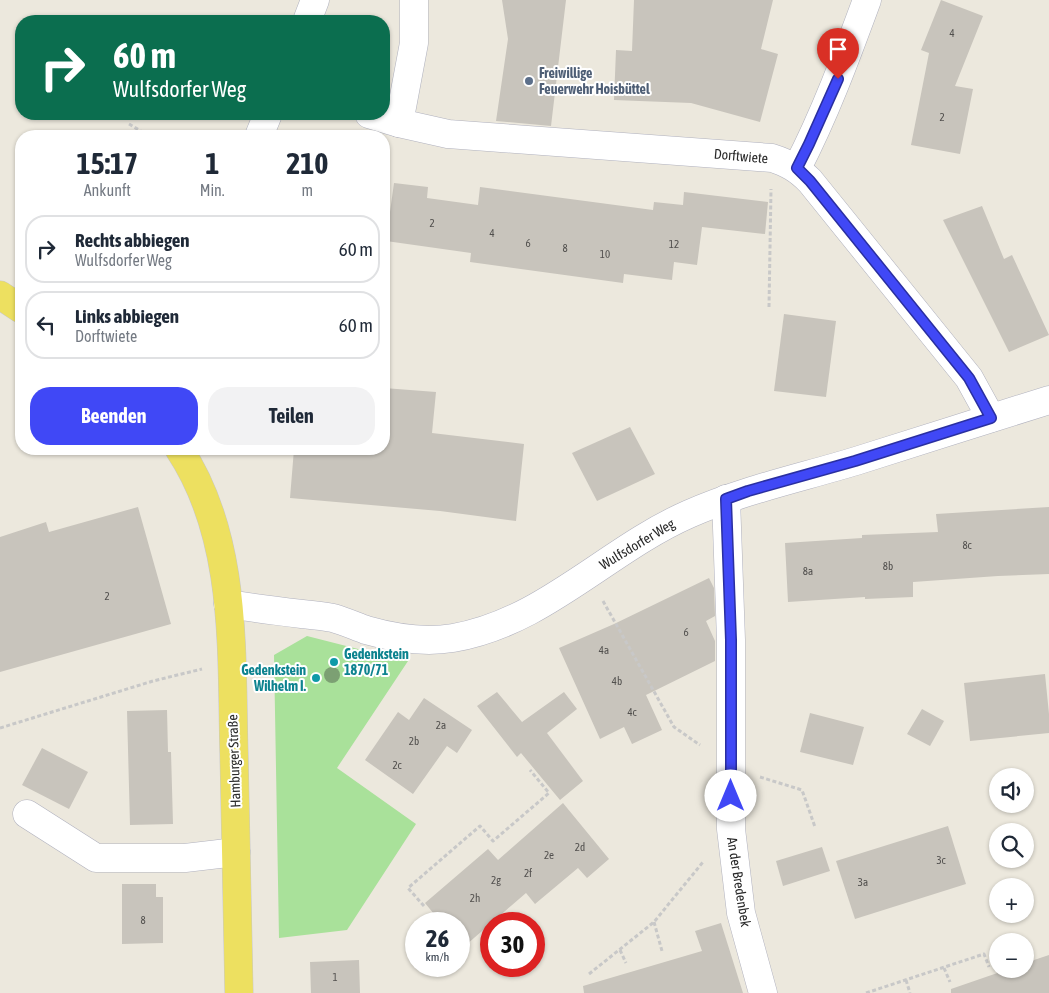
<!DOCTYPE html>
<html lang="de">
<meta charset="utf-8">
<style>
:root{--surface:#fff;--page:#f2f2f3;--text:#1f2937;--muted:#747a83;--line:#e0e1e3;--accent:#4048f6}
body{margin:0;font-family:"Asap Condensed",sans-serif;background:var(--page);color:var(--text);height:100vh;display:flex;flex-direction:column;font-size:19px;white-space:nowrap}
*{box-sizing:border-box;margin:0}
p{font-size:16px;color:var(--muted)}
.icon{flex:none;width:28px;height:28px;fill:none;stroke:currentColor;stroke-width:2;stroke-linecap:round;stroke-linejoin:round}
.map{position:relative;flex:1;overflow:hidden}
.sheet{position:absolute;left:15px;top:130px;width:375px;height:325px;display:flex;flex-direction:column;background:var(--surface);border-radius:20px;box-shadow:0 1px 4px #0004}
.sheet>*{flex:none}
.banner{position:absolute;left:15px;top:15px;width:375px;height:105px;border-radius:20px;box-shadow:0 1px 4px #0004;background:#0b6e4f;color:#fff;overflow:hidden}
.buttons{position:absolute;left:989px;top:768px;display:grid;gap:10px}
.buttons a{display:grid;place-items:center;width:45px;height:45px;border-radius:50%;background:var(--surface);box-shadow:0 1px 4px #0004;font-size:25px}
.speed{position:absolute;left:405px;top:912px;display:flex;gap:10px;font-size:25px;font-weight:700;text-align:center}
.speed>*{display:grid;place-content:center;width:65px;height:65px;border-radius:50%;background:var(--surface);box-shadow:0 1px 4px #0004;line-height:1}
.speed small{font-size:12px;font-weight:400}
.speed .limit{border:8px solid #d22;background:#fff;color:#111}
.pin{position:absolute;display:grid;place-items:center;width:42px;height:42px;color:#fff;margin:-51px -21px;border-radius:50% 50% 50% 0;rotate:-45deg;box-shadow:0 0 5px #0007}
.pin .icon{rotate:45deg}
.me{position:absolute;width:55px;margin:-28px;rotate:0deg;stroke-linejoin:round;filter:drop-shadow(0 0 4px #0008)}
.turn{display:flex;align-items:center;gap:18px;height:105px;padding:0 15px;font-size:22px}
.turn .icon{width:65px;height:65px;stroke-width:2.5}
.turn b{display:block;font-size:35px;line-height:42px}
.eta{display:flex;justify-content:space-evenly;align-items:center;height:85px;text-align:center}
.eta b{font-size:30px;font-weight:700;line-height:35px}
.button{display:flex;gap:10px;margin-top:auto;padding:10px 15px}
.button a{flex:1;height:58px;border-radius:20px;background:var(--accent);color:#fff;font-size:20px;font-weight:700;line-height:58px;text-align:center}
.button a+a{background:var(--page);color:var(--text)}
ul{padding:0;list-style:none}
li{display:flex;align-items:center;gap:15px;height:68px;margin:0 10px 8px;padding:0 5px;border:2px solid var(--line);border-radius:20px}
li div{flex:1}
li b{display:block;font-size:19px}
li em{font-style:normal}
.map>svg:first-child{display:block}
.green{fill:#a9e19a}
.building{fill:#c8c4bc}
.lines{fill:none;stroke-linecap:round;stroke-linejoin:round}
.minor-casing{stroke:#b0b1be;stroke-width:29}
.major-casing{stroke:#c8c8c8;stroke-width:29}
.path{stroke:#c8c8c8;stroke-width:3;stroke-dasharray:4 2.5;stroke-linecap:butt}
.minor{stroke:#fff;stroke-width:28}
.major{stroke:#ede060;stroke-width:28}
.tree{fill:#7ca073}
.route-casing{stroke:#2a2fa0;stroke-width:12}
.route{stroke:#4048f6;stroke-width:9}
.service-dot{fill:#5c6f8a;stroke:#fff;stroke-width:2}
.culture-dot{fill:#0f9aa8;stroke:#fff;stroke-width:2}
.labels{text-anchor:middle;stroke-width:4;stroke-linejoin:round;paint-order:stroke}
.number-label{font-size:11px;fill:#52504e}
.service-label{font-size:14px;font-weight:bold;fill:#4e5e75;stroke:#fff;text-anchor:start}
.street-label{font-size:14px;fill:#2a2a2a;stroke:#fff}
.culture-label{font-size:14px;font-weight:bold;fill:#0d838f;stroke:#fff;text-anchor:start}
</style>
<div class="map">
<svg width="1049" height="993" viewBox="0 0 1049 993">
<rect width="100%" height="100%" fill="#ece8dd"/>
<path class="green" d="M 307,636 L 362,650 L 410,658 L 337,768 L 416,824 L 347,930 L 279,938 L 274,655 Z"/>
<g class="building">
<path d="M 502,0 L 566,0 L 551,126 L 496,121 L 508,39 Z"/>
<path d="M 634,0 L 773,0 L 761,49 L 778,54 L 760,122 L 691,103 L 614,100 L 616,50 L 632,51 Z"/>
<path d="M 941,0 L 983,16 L 955,86 L 973,89 L 960,154 L 911,145 L 929,53 L 921,50 Z"/>
<path d="M 394,183 L 428,187 L 427,198 L 478,205 L 480,187 L 653,210 L 654,202 L 683,205 L 684,192 L 768,202 L 765,234 L 702,227 L 697,265 L 674,262 L 672,280 L 624,274 L 623,283 L 470,262 L 471,253 L 386,241 Z"/>
<path d="M 982,206 L 1004,259 L 1012,255 L 1049,335 L 1009,352 L 943,220 Z"/>
<path d="M 784,314 L 836,321 L 826,397 L 774,391 Z"/>
<path d="M 384,388 L 436,392 L 432,433 L 524,444 L 516,521 L 440,511 L 290,498 L 294,449 L 384,449 Z"/>
<path d="M 630,427 L 655,474 L 597,501 L 572,453 Z"/>
<path d="M 138,507 L 171,624 L 0,672 L 0,537 L 46,522 L 49,532 Z"/>
<path d="M 1049,507 L 1049,574 L 998,576 L 913,582 L 913,597 L 865,599 L 865,597 L 788,602 L 785,543 L 862,538 L 862,535 L 938,532 L 936,514 Z"/>
<path d="M 709,578 L 714,588 L 715,616 L 706,621 L 715,641 L 715,661 L 646,695 L 662,730 L 632,744 L 624,727 L 600,739 L 559,648 L 614,624 Z"/>
<path d="M 1045,674 L 1049,714 L 1049,733 L 970,741 L 964,683 Z"/>
<path d="M 497,692 L 522,722 L 564,692 L 577,709 L 547,733 L 583,781 L 560,800 L 521,753 L 517,757 L 477,706 Z"/>
<path d="M 424,698 L 472,730 L 457,753 L 447,746 L 413,794 L 365,760 L 398,712 L 409,720 Z"/>
<path d="M 922,709 L 944,721 L 930,746 L 907,734 Z"/>
<path d="M 167,710 L 168,752 L 171,752 L 173,824 L 130,825 L 127,711 Z"/>
<path d="M 810,713 L 864,727 L 853,765 L 800,752 Z"/>
<path d="M 42,748 L 88,772 L 69,809 L 22,785 Z"/>
<path d="M 563,803 L 609,859 L 587,878 L 578,868 L 535,904 L 526,893 L 459,951 L 459,924 L 442,924 L 425,903 L 488,849 L 498,860 Z"/>
<path d="M 948,826 L 966,884 L 855,919 L 836,861 Z"/>
<path d="M 822,847 L 830,871 L 783,886 L 776,861 Z"/>
<path d="M 122,884 L 156,884 L 156,897 L 163,897 L 163,943 L 122,944 Z"/>
<path d="M 721,923 L 743,993 L 584,993 L 583,986 L 702,951 L 695,931 Z"/>
<path d="M 1049,955 L 1049,993 L 951,993 L 951,989 L 1009,969 L 1025,969 L 1025,963 Z"/>
<path d="M 359,960 L 360,993 L 311,993 L 310,962 Z"/>
</g>
<g class="lines">
<g class="minor-casing">
<g id="minor">
<path d="M 307,21 L 315,0"/>
<path d="M 369,114 L 399,123 L 448,134 L 772,158 C 788,163 798,169 810,181 L 969,378 L 991,418"/>
<path d="M 399,123 L 414,43 L 414,0"/>
<path d="M 259,136 L 268,114"/>
<path d="M 797,168 C 825,114 846,57 867,0"/>
<path d="M 726,499 L 731,640 L 731,829 L 741,913 L 763,993"/>
<path d="M 228,604 C 253,608 277,611 302,614 C 312,615 323,616 333,618 C 344,621 355,626 366,630 C 394,638 423,643 453,638 C 543,623 607,550 689,514 C 743,490 800,478 856,461 C 920,441 985,420 1049,400"/>
<path d="M 27,814 L 96,858 L 185,858 L 236,852"/>
</g>
</g>
<g class="major-casing">
<g id="major">
<path d="M 0,295 L 21,309"/>
<path d="M 179,449 C 238,538 231,651 234,754 C 236,834 237,913 239,993"/>
</g>
</g>
<g class="path">
<path d="M 129,124 L 149,136"/>
<path d="M 769,307 L 771,189"/>
<path d="M 603,601 L 674,727 L 700,745"/>
<path d="M 0,728 L 153,681 L 202,669"/>
<path d="M 760,777 L 802,790 L 815,827"/>
<path d="M 424,906 L 408,888 L 480,826 L 493,841 L 549,793 L 530,770"/>
<path d="M 654,922 L 662,951"/>
<path d="M 620,950 L 626,963"/>
<path d="M 944,968 L 950,982"/>
<path d="M 589,974 L 654,922 L 703,862"/>
<path d="M 906,980 L 910,993"/>
<path d="M 866,993 L 984,954 L 989,967"/>
</g>
<use href="#minor" class="minor"/>
<use href="#major" class="major"/>
</g>
<circle class="tree" cx="332" cy="675" r="8"/>
<g class="lines">
<g class="route-casing">
<path id="route" d="M 731,796 L 731,640 L 726,499 L 748,491 L 855,461 L 991,418 L 969,378 L 810,181 L 797,168 L 809,144 L 838,79"/>
</g>
<use href="#route" class="route"/>
</g>
<circle class="service-dot" cx="529" cy="81" r="5"/>
<g class="culture-dot">
<circle cx="334" cy="662" r="5"/>
<circle cx="316" cy="678" r="5"/>
</g>
<g class="labels">
<g class="number-label">
<text x="952" y="37">4</text>
<text x="942" y="121">2</text>
<text x="432" y="227">2</text>
<text x="492" y="237">4</text>
<text x="528" y="247">6</text>
<text x="674" y="248">12</text>
<text x="565" y="252">8</text>
<text x="605" y="258">10</text>
<text x="967" y="549">8c</text>
<text x="888" y="570">8b</text>
<text x="808" y="575">8a</text>
<text x="107" y="600">2</text>
<text x="686" y="636">6</text>
<text x="604" y="654">4a</text>
<text x="617" y="685">4b</text>
<text x="632" y="716">4c</text>
<text x="441" y="729">2a</text>
<text x="414" y="745">2b</text>
<text x="397" y="769">2c</text>
<text x="580" y="851">2d</text>
<text x="549" y="859">2e</text>
<text x="941" y="864">3c</text>
<text x="528" y="877">2f</text>
<text x="496" y="884">2g</text>
<text x="863" y="886">3a</text>
<text x="475" y="902">2h</text>
<text x="143" y="924">8</text>
<text x="335" y="981">1</text>
</g>
<g class="service-label">
<text x="539" y="78">Freiwillige<tspan x="539" dy="16">Feuerwehr Hoisbüttel</tspan></text>
</g>
<g class="street-label">
<text transform="translate(741 156) rotate(5)" y="5">Dorftwiete</text>
<text transform="translate(637 544) rotate(-31)" y="5">Wulfsdorfer Weg</text>
<text transform="translate(234 761) rotate(-92)" y="5">Hamburger Straße</text>
<text transform="translate(739 882) rotate(81)" y="5">An der Bredenbek</text>
</g>
<g class="culture-label">
<text x="344" y="659">Gedenkstein<tspan x="344" dy="16">1870/71</tspan></text>
<text x="306" y="675" text-anchor="end">Gedenkstein<tspan x="306" dy="16">Wilhelm I.</tspan></text>
</g>
</g>
</svg>
<div class="buttons">
<a><svg class="icon" aria-label="sound" viewBox="0 0 24 24"><path d="M4 9h4l5-4v14l-5-4H4zM17 9q2 3 0 6"/></svg></a>
<a><svg class="icon" aria-label="search" viewBox="0 0 24 24"><circle cx="10" cy="10" r="6"/><path d="M15 15l6 6"/></svg></a>
<a>+</a>
<a>−</a>
</div>
<div class="speed"><div>26<small>km/h</small></div><div class="limit">30</div></div>
<div class="pin" style="left:838px;top:79px;background:#d93025"><svg class="icon" aria-label="arrive" viewBox="0 0 24 24"><path d="M6 21V4h12l-3 4 3 4H6"/></svg></div>
<svg class="me" style="left:731px;top:796px" viewBox="-20 -20 40 40"><circle r="19" fill="#fff"/><path d="M0-13L10 11 0 6-10 11z" fill="#4048f6"/></svg>
<div class="banner">
<div class="turn"><svg class="icon" aria-label="right" viewBox="0 0 24 24"><path d="M7 20v-9h11M14 6l5 5-5 5"/></svg><div><b>60 m</b>Wulfsdorfer Weg</div></div>
</div>
<section class="sheet">
<div class="eta">
<div><b>15:17</b><p>Ankunft</p></div>
<div><b>1</b><p>Min.</p></div>
<div><b>210</b><p>m</p></div>
</div>
<ul>
<li><svg class="icon" aria-label="right" viewBox="0 0 24 24"><path d="M7 20v-9h11M14 6l5 5-5 5"/></svg><div><b>Rechts abbiegen</b><p>Wulfsdorfer Weg</p></div><em>60 m</em></li>
<li><svg class="icon" aria-label="left" viewBox="0 0 24 24"><path d="M17 20v-9H6M10 6l-5 5 5 5"/></svg><div><b>Links abbiegen</b><p>Dorftwiete</p></div><em>60 m</em></li>
</ul>
<div class="button"><a>Beenden</a><a>Teilen</a></div>
</section>
</div>
